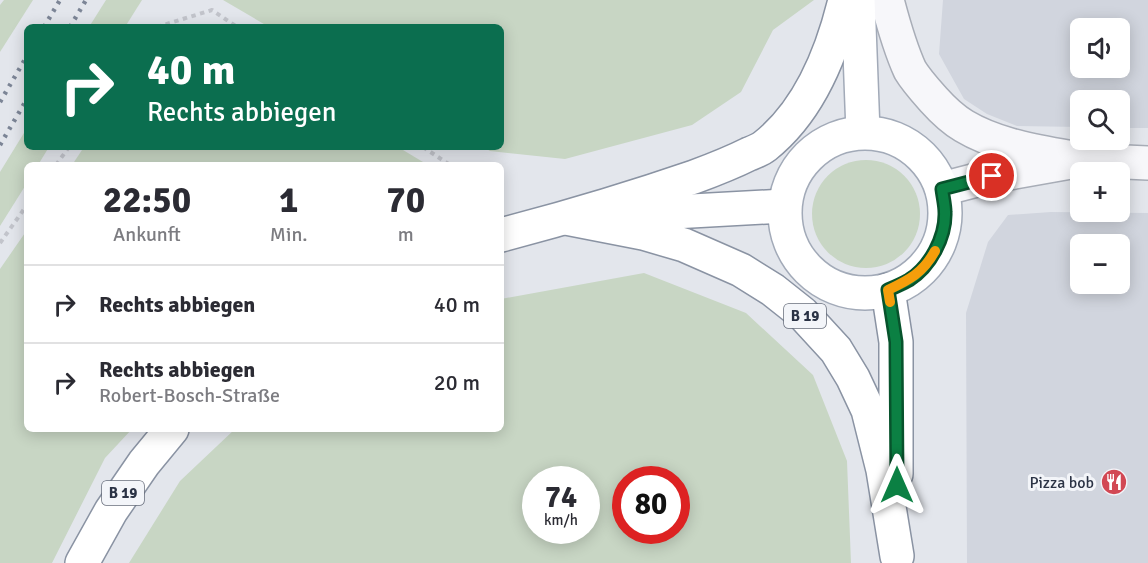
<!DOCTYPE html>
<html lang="de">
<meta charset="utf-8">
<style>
:root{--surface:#fff;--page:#f7f7f7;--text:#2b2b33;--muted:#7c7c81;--line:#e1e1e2}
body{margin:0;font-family:Signika,sans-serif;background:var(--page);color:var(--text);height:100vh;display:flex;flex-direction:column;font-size:22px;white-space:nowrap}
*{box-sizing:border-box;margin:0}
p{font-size:20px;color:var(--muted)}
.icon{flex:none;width:33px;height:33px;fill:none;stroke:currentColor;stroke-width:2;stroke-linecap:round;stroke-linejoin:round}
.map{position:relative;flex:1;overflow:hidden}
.panel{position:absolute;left:24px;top:162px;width:480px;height:270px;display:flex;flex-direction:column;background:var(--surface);border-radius:9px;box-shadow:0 3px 15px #0003}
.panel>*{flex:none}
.hud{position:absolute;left:24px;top:24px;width:480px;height:126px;border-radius:9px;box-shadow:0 3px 15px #0003;background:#0b6e4f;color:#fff;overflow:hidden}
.controls{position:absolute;left:1070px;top:18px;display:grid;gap:12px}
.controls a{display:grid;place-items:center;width:60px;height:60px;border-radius:9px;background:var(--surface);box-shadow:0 3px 15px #0003;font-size:30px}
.speed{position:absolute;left:522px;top:466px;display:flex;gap:12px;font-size:30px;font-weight:700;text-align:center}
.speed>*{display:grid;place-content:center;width:78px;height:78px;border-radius:50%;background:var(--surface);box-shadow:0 3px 15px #0003;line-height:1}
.speed small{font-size:15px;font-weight:400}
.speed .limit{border:9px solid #d22;background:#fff;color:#111}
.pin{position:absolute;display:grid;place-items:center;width:51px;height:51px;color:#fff;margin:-26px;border:3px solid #fff;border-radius:50%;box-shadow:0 2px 6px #0007}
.me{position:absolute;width:66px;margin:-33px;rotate:0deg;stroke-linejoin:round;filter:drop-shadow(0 0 4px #0008)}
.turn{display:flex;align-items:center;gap:21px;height:126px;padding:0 24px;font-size:27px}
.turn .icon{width:78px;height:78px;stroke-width:2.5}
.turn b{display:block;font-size:42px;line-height:51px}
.eta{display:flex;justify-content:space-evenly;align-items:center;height:102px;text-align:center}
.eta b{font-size:36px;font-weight:800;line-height:42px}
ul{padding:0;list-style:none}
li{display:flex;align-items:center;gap:18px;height:78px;padding:0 24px;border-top:2px solid var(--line)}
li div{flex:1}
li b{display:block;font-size:22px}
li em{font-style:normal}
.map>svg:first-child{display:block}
.built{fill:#d1d5de;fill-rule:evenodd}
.green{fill:#c8d6c4;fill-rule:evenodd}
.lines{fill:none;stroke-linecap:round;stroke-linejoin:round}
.minor-casing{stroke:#a8adb7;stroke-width:36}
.major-casing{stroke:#a2aab8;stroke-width:36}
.highway-casing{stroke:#8a93a3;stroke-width:36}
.path{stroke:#c2c4cb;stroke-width:4;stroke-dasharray:4.5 4.5;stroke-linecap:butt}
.minor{stroke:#f7f7fa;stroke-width:33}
.major{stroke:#fff;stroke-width:33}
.highway{stroke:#fff;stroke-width:33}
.rail{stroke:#7c8596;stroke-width:4.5;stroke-dasharray:3 6;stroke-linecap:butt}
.route-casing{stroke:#07532c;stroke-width:15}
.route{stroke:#0b8043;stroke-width:10}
.slow{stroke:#f59e0b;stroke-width:10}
.labels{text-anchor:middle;stroke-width:6;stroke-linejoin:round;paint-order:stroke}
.shield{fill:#f3f5f9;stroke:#676d7b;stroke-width:1.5}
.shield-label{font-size:15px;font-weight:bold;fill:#2b3345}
.poi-label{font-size:16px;fill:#2b3345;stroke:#f3f5f9;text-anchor:end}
</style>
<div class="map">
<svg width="1148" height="563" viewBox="0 0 1148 563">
<rect width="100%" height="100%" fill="#e3e6ec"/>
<g class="built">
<path d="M 943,0 L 1148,0 L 1148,128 L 1119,128 L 1119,100 L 1080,100 L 1080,127 L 1017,126 L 987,114 L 964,99 L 939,54 ZM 1080,28 L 1119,28 L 1119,68 L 1080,68 Z"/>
<path d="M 1051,212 L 1148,213 L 1148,563 L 967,563 L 966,313 L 988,242 L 1008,215 ZM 1080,244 L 1119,244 L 1119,284 L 1080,284 Z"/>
</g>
<g class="green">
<path d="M 4,0 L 33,0 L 0,52 L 0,5 Z"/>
<path d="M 106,0 L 142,0 L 125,27 L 89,27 Z"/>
<path d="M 223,0 L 814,0 L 773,30 L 741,92 L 692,125 L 565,159 L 490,151 L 483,147 L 501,147 L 501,27 L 269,27 Z"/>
<path d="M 27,128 L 27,147 L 49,147 L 38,165 L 27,165 L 27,183 L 0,226 L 0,172 Z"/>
<path d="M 84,147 L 398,147 L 428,165 L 72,165 Z"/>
<circle cx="866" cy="214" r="54"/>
<path d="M 27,230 L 27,429 L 132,429 L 105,458 L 52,563 L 0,563 L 0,269 Z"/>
<path d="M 644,273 L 746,313 L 813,375 L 847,461 L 851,563 L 129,563 L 180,481 L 235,429 L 501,429 L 501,299 ZM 536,480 L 586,480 L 586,531 L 536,531 ZM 626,480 L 676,480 L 676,531 L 626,531 Z"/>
</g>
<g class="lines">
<g class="minor-casing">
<g id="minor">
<path d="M 887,0 C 893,23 900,48 910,70 C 916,80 925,90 933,99 C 942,109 952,119 964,126 C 999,147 1043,152 1082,160"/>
<path d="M 942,189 L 992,176 L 1082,160 L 1148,163"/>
</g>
</g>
<g class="major-casing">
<g id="major">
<path d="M 858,0 L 863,132"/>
<circle cx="865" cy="213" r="80"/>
</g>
</g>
<g class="highway-casing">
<g id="highway">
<path d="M 619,215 L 784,206"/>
<path d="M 566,218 L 643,233 L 684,245 L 741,270 L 773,290 L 802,313 L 836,350 L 853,378 L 868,410 L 883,470 L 897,556"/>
<path d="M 501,235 C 566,218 630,199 694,177 C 713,170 731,163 749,154 C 754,152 760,150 765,146 C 809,111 832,54 845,0"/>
<path d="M 888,290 L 896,342 L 896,474"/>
<path d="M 82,563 L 111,511 L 144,463 L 172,429"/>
</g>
</g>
<g class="path">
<path d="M 157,27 L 212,10 L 237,27"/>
<path d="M 423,147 L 450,165"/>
<path d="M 56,165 L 69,147"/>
<path d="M 0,243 L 27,205"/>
</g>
<use href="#minor" class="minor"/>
<use href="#major" class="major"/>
<use href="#highway" class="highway"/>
<g class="rail">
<path d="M 44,27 L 60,0"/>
<path d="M 70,27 L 86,0"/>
<path d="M 0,102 L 27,56"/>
<path d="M 0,145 L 27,99"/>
</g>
</g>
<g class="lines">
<g class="route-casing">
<path id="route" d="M 897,485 L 896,342 L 888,290 C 895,287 902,284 909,280 C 930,267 946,237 945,212 C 945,205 943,197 942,189 L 992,176"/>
</g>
<use href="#route" class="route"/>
<path class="slow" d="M 890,302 L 888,290 C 909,280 923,273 935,251"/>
</g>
<defs>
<g id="restaurant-disc" transform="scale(1.35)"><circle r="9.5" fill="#d24854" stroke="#f3f5f9"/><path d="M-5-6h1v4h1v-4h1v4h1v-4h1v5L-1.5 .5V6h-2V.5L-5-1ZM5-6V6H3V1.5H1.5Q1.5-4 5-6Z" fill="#fff"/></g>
</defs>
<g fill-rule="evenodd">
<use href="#restaurant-disc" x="1114" y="482"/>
</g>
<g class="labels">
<g class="shield">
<rect x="784" y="304" width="42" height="24" rx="4.5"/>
<rect x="102" y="481" width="42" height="24" rx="4.5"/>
</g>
<g class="shield-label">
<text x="805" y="321">B 19</text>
<text x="123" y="498">B 19</text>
</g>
<g class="poi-label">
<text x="1094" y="488">Pizza bob</text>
</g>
</g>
</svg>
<div class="controls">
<a><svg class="icon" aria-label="sound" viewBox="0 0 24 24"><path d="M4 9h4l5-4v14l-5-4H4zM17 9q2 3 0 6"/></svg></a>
<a><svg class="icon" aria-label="search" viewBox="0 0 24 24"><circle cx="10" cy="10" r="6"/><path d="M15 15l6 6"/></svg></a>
<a>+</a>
<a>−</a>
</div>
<div class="speed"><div>74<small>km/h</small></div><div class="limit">80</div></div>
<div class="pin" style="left:992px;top:176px;background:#d93025"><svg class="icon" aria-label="arrive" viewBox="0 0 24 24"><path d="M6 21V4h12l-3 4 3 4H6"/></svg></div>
<svg class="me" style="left:897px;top:485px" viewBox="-20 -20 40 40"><path d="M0-17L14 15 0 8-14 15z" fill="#0b8043" stroke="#fff" stroke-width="4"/></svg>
<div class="hud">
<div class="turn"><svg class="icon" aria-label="right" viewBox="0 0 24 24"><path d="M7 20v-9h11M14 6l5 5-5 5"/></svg><div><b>40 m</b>Rechts abbiegen</div></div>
</div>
<section class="panel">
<div class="eta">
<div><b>22:50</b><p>Ankunft</p></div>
<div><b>1</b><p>Min.</p></div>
<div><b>70</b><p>m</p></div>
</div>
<ul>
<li><svg class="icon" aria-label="right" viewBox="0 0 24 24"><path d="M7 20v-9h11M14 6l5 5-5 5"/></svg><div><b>Rechts abbiegen</b></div><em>40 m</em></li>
<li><svg class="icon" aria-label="right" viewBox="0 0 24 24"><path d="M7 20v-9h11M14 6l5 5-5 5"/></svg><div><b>Rechts abbiegen</b><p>Robert-Bosch-Straße</p></div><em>20 m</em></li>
</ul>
</section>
</div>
